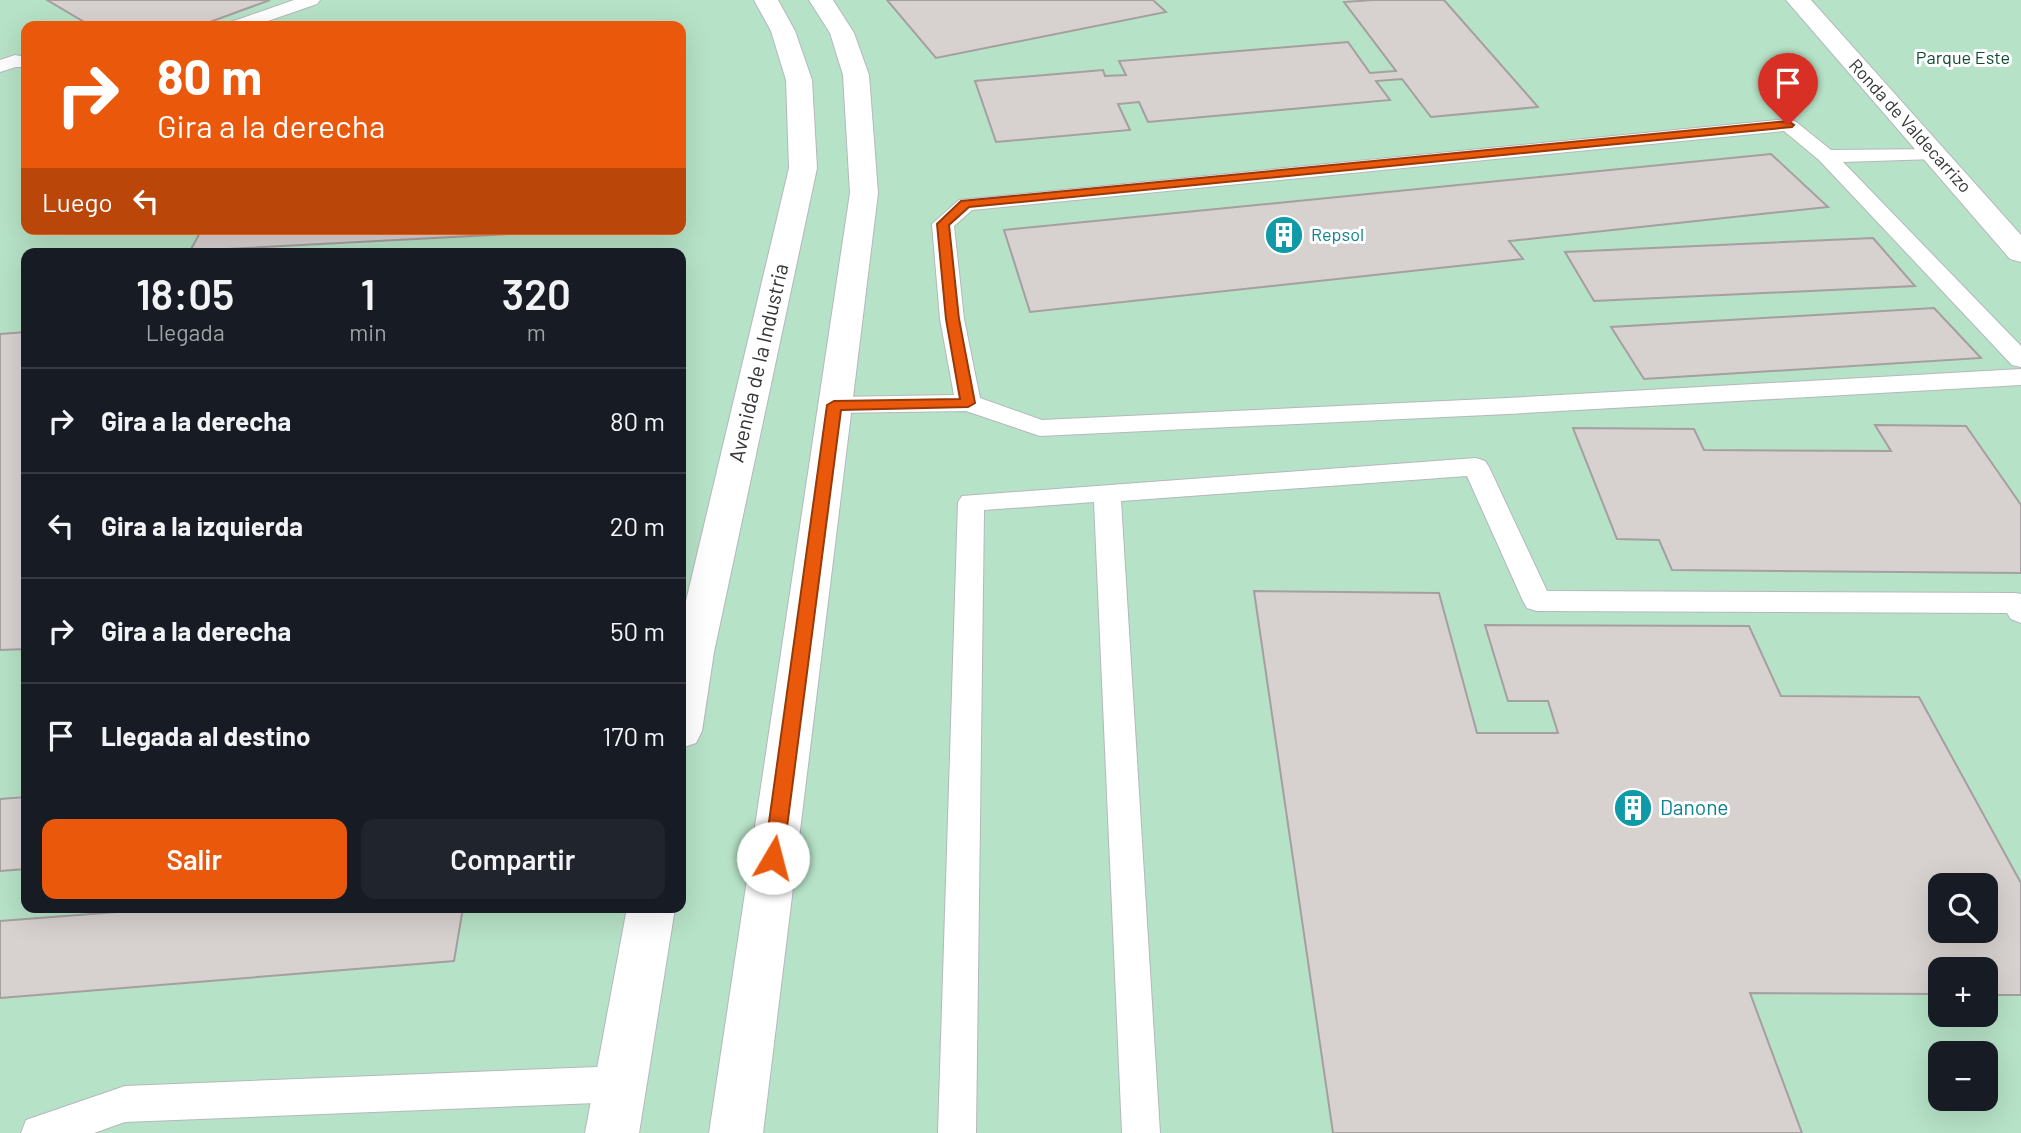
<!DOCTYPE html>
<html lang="es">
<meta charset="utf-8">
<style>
:root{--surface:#171b24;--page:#20242c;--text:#f1f3f6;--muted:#9ea1a6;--line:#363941;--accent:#ea580c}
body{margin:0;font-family:Barlow,sans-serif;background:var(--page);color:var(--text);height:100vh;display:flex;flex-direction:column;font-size:26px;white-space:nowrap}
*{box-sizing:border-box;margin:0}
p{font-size:23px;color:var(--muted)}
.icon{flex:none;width:38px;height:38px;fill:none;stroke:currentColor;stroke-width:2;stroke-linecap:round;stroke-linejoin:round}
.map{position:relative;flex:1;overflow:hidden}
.sheet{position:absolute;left:21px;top:248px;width:665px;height:665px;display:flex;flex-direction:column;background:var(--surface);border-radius:14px;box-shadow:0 7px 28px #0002}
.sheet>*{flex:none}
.hud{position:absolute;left:21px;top:21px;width:665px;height:214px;border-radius:14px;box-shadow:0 7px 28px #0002;background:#ea580c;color:#fff;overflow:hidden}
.tools{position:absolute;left:1928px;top:873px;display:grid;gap:14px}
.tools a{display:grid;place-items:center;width:70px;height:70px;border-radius:14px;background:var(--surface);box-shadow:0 7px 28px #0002;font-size:35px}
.pin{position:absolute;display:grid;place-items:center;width:60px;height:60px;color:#fff;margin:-72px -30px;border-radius:50% 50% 50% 0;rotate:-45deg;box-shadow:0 0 7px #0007}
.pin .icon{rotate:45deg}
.me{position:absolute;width:77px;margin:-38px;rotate:8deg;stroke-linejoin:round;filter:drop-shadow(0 0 5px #0008)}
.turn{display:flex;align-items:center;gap:24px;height:147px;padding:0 21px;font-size:32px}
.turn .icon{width:91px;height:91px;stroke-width:2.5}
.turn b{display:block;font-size:49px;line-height:60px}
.then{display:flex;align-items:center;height:66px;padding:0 21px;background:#0003;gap:14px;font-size:26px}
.eta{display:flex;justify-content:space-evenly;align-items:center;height:119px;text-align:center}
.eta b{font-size:42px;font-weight:600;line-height:49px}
.button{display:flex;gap:14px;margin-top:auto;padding:14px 21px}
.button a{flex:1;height:80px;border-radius:14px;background:var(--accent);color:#fff;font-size:28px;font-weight:600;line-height:80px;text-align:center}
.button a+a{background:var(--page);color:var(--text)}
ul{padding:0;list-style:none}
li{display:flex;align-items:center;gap:21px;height:105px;padding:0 21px;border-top:2px solid var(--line)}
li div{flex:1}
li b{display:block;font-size:26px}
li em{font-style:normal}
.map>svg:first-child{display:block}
.green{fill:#b6e2c7;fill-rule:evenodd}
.building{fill:#d7d1d0;stroke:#a69f9f;stroke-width:2;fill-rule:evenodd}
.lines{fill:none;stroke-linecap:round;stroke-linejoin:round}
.lane-casing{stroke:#b4b8bc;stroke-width:2}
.street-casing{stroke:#b4b8bc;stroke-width:2}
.secondary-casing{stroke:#b4b8bc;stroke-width:2}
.lane{fill:#fff;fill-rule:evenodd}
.street{fill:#fff;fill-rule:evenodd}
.secondary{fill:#fff;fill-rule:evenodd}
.route{fill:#ea580c;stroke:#983908;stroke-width:2}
.labels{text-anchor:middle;stroke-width:6;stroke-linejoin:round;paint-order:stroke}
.far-park-label{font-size:18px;fill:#0f4b30;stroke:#fff}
.far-street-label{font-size:18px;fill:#343537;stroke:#fff}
.far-culture-label{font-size:18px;fill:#0d838f;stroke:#fff;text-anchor:start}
.street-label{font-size:21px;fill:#343537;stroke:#fff}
.culture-label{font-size:21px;fill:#0d838f;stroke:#fff;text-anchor:start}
</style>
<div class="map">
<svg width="2021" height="1133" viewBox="0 0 2021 1133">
<rect width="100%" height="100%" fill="#f2f7fb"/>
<path class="green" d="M 0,0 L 2021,0 L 2021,1133 L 0,1133 ZM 26,26 L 681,26 L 681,229 L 26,229 ZM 26,254 L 681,254 L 681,908 L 26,908 ZM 1941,886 L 1986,886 L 1986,931 L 1941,931 ZM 1941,970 L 1986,970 L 1986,1015 L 1941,1015 ZM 1941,1054 L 1986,1054 L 1986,1099 L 1941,1099 Z"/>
<g class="building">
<path d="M 47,0 L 270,0 L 199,26 L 91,26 Z"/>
<path d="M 887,0 L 1153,0 L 1166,12 L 936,58 Z"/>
<path d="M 1373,0 L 1444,0 L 1538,107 L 1431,117 L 1402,79 L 1376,81 L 1390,100 L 1148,122 L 1139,102 L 1118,104 L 1130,130 L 996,142 L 975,81 L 1103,70 L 1105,76 L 1126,75 L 1119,61 L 1348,42 L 1370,73 L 1396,71 L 1344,2 Z"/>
<path d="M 1771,154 L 1828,207 L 1509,241 L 1523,259 L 1030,312 L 1004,230 Z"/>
<path d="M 202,229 L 604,229 L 190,251 Z"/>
<path d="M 1873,238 L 1915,286 L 1594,301 L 1565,252 Z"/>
<path d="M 1934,308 L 1981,358 L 1644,379 L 1611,327 Z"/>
<path d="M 26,332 L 26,649 L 0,650 L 0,334 Z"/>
<path d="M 1875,425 L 1966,426 L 2021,505 L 2021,573 L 1672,570 L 1659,540 L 1617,539 L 1573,428 L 1694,429 L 1704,450 L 1891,451 Z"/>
<path d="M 1254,591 L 1439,593 L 1477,733 L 1558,733 L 1548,701 L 1508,701 L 1485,625 L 1749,626 L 1781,696 L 1919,697 L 2021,883 L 2021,995 L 1986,995 L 1986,970 L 1941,970 L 1941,994 L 1750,993 L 1802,1133 L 1333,1133 ZM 1941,886 L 1986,886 L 1986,931 L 1941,931 Z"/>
<path d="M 26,797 L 26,869 L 0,871 L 0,799 Z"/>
<path d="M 169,908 L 463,908 L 454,961 L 0,998 L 0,921 Z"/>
</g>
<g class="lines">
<g class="lane-casing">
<g id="lane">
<path d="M 294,0 L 320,0 L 317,4 L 253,26 L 228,26 L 231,22 Z"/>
<path d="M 15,55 L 26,57 L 26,67 L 16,67 L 0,72 L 0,60 Z"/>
<path d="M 1788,119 L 1795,121 L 1831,150 L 1942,149 L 1945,153 L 1942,157 L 1935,159 L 1843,162 L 2021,346 L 2021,367 L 2012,365 L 1819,160 L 1784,131 L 972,210 L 954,226 L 964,319 L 980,398 L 1042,420 L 1508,398 L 2021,369 L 2021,385 L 1508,414 L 1040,436 L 966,411 L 834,413 L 825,411 L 822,405 L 825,399 L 834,397 L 954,395 L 940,319 L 932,224 L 959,200 Z"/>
<path d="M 1476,458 L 1485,461 L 1489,467 L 1547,591 L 2015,593 L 2021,594 L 2021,623 L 2011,619 L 2007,613 L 1537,611 L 1527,608 L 1523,601 L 1467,476 L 1121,501 L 1160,1133 L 1122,1133 L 1094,502 L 984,510 L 976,1133 L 938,1133 L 958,502 L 962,496 Z"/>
<path d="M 622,1066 L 635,1071 L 641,1084 L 635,1097 L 622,1102 L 125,1122 L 94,1133 L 21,1133 L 26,1120 L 125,1086 Z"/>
</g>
</g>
<g class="street-casing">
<path id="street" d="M 1786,0 L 1811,0 L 2021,235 L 2021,262 L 2010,259 Z"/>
</g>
<g class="secondary-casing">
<g id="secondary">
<path d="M 754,0 L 778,0 L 795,31 L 812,80 L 817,168 L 714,652 L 702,731 L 696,743 L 681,748 L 681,622 L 789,168 L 786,80 L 771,31 Z"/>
<path d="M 809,0 L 833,0 L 854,33 L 869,75 L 878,193 L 763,1133 L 709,1133 L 850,193 L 843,75 L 830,33 Z"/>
<path d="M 627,908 L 675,908 L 639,1133 L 585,1133 Z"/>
</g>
</g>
<use href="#lane" class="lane"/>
<use href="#street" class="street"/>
<use href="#secondary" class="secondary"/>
</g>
<path class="route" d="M 1788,121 L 1794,125 L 1792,127 L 969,207 L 949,225 L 959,319 L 975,403 L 968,407 L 841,410 L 783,858 L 780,863 L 773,866 L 767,863 L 764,858 L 827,405 L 834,401 L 960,399 L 946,319 L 937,224 L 961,201 Z"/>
<defs>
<g id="building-disc" transform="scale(2.0125)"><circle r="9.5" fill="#0f9aa8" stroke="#fff"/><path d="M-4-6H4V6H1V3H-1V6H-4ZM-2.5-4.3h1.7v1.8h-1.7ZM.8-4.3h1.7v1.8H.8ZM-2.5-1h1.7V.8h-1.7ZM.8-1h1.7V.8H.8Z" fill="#fff"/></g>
</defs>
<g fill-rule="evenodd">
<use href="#building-disc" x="1284" y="235"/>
<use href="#building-disc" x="1633" y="808"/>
</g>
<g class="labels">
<g class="far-park-label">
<text x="1963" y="64">Parque Este</text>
</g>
<g class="far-street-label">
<text transform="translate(1910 126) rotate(48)" y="6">Ronda de Valdecarrizo</text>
</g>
<g class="far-culture-label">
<text x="1311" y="241">Repsol</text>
</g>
<g class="street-label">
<text transform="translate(759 363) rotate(-77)" y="7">Avenida de la Industria</text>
</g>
<g class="culture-label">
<text x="1660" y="815">Danone</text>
</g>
</g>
</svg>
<div class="tools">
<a><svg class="icon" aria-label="search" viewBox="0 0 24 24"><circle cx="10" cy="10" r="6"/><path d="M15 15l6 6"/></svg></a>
<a>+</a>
<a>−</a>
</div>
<div class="pin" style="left:1788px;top:125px;background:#d93025"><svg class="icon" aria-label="arrive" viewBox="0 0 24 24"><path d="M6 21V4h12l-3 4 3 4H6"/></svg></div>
<svg class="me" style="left:773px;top:858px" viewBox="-20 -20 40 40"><circle r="19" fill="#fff"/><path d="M0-13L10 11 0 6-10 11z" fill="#ea580c"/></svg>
<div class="hud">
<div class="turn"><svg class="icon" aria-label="right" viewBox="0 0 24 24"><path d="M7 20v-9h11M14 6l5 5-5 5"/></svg><div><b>80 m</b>Gira a la derecha</div></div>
<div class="then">Luego<svg class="icon" aria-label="left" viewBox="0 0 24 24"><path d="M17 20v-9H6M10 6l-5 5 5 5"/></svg></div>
</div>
<section class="sheet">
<div class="eta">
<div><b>18:05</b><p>Llegada</p></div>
<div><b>1</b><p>min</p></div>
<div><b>320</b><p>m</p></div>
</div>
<ul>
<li><svg class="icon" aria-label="right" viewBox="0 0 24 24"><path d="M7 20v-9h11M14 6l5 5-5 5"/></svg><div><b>Gira a la derecha</b></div><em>80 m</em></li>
<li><svg class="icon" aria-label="left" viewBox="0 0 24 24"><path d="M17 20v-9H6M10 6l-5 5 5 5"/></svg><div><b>Gira a la izquierda</b></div><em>20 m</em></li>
<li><svg class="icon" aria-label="right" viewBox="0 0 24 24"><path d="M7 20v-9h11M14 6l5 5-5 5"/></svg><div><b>Gira a la derecha</b></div><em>50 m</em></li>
<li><svg class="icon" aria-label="arrive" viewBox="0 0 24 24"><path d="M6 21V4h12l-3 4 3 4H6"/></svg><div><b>Llegada al destino</b></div><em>170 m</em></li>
</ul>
<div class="button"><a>Salir</a><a>Compartir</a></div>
</section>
</div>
